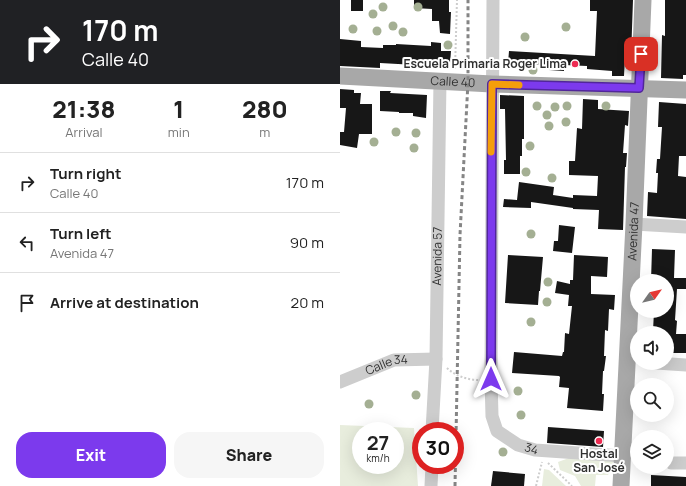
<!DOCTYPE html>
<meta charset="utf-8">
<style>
:root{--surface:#fff;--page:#f6f6f6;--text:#222;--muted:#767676;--line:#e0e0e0;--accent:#7c3aed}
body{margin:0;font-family:Manrope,sans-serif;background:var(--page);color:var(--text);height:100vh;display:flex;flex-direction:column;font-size:15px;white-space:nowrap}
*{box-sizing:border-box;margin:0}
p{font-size:13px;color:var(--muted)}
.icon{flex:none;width:22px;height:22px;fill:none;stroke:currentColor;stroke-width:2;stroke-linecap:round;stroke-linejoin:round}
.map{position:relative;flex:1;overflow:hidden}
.details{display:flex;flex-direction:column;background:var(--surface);width:340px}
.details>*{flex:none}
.hud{background:#202124;color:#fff;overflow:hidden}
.needle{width:26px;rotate:56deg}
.fabs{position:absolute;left:290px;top:274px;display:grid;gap:8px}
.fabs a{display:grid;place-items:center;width:44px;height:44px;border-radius:50%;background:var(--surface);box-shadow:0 4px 16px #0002;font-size:20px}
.speed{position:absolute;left:12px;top:422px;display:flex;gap:8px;font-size:20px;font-weight:700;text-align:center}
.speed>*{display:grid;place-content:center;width:52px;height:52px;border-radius:50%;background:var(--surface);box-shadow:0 4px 16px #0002;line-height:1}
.speed small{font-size:10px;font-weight:400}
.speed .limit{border:6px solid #d22;background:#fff;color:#111}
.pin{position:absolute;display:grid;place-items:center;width:34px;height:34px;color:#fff;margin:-17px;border-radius:8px;box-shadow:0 2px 6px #0006}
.me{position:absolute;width:44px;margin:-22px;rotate:0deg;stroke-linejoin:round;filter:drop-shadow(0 0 3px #0008)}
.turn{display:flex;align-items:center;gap:14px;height:84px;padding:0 16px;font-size:18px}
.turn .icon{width:52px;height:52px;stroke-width:2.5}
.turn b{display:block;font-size:28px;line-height:34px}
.eta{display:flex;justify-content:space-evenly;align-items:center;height:68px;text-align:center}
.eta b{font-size:24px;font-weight:800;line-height:28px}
.primary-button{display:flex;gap:8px;margin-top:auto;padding:8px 16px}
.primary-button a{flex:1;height:46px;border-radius:16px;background:var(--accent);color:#fff;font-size:16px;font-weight:800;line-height:46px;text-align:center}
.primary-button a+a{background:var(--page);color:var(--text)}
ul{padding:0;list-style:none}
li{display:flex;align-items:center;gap:12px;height:60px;padding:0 16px;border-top:1px solid var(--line)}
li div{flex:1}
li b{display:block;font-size:15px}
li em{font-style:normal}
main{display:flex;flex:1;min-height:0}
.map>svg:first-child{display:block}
.green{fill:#e8eddd;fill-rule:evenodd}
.building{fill:#171717}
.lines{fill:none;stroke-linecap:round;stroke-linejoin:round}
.path{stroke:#cdcdcd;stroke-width:2;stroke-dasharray:2 2;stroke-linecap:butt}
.minor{stroke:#cdcdcd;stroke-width:13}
.major{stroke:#a8a8a8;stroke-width:17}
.rail{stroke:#858585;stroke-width:3;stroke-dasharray:4 3;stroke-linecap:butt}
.tree{fill:#a4af93}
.route-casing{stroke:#51269a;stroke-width:10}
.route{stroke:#7c3aed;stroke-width:7}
.slow{stroke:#f59e0b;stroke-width:7}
.poi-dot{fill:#ed2b52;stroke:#fff;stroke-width:1.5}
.labels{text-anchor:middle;stroke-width:4;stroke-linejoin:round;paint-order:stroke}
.poi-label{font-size:12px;font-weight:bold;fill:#303030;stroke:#fff;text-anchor:end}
.street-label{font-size:12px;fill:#303030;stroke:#fff}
</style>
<main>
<section class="details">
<div class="hud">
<div class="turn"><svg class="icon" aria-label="right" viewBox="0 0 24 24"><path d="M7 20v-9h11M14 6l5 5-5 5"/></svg><div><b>170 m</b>Calle 40</div></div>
</div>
<div class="eta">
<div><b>21:38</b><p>Arrival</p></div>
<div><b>1</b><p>min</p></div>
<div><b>280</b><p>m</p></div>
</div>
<ul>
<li><svg class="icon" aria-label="right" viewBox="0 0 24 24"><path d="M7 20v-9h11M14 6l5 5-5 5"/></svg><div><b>Turn right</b><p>Calle 40</p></div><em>170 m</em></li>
<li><svg class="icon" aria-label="left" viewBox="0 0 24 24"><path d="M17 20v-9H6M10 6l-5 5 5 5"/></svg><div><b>Turn left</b><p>Avenida 47</p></div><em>90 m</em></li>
<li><svg class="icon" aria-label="arrive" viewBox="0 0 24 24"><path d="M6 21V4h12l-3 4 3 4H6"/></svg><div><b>Arrive at destination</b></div><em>20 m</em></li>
</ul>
<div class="primary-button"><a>Exit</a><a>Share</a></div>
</section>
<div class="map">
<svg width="346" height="486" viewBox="0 0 346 486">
<rect width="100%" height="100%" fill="#fff"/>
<g class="green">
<path d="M 0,425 L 74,428 L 78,486 L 0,486 ZM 21,431 L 55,431 L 55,465 L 21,465 Z"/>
<path d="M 229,458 L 273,461 L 273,467 L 268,475 L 256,475 L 255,486 L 241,486 L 235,476 L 220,470 L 218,462 Z"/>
<path d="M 204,469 L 209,470 L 226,486 L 202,486 Z"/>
</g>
<g class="building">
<rect x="11" y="0" width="12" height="11"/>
<path d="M 74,0 L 109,0 L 109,12 L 111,12 L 110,34 L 100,33 L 99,21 L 92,21 L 92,9 L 74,8 Z"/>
<path d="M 250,0 L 293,0 L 291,57 L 285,56 L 284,76 L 272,76 L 272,71 L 247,69 L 247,66 L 224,65 L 224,71 L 209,70 L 209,65 L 168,63 L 169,51 L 255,56 L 257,11 L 250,11 Z"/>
<path d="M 325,0 L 346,0 L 346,75 L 343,75 L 343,79 L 321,78 L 322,35 L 325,36 Z"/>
<path d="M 0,39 L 21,41 L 21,47 L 43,48 L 43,45 L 56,45 L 56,44 L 91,46 L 91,42 L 101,43 L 101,51 L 111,51 L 110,64 L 87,62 L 87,65 L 76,64 L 76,65 L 40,63 L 40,68 L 0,66 Z"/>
<path d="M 0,89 L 14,90 L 14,93 L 21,93 L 20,104 L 32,104 L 32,134 L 19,134 L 17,148 L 0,145 L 0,132 L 4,132 L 6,108 L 0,108 Z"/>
<path d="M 40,91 L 51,91 L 50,93 L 87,95 L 86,118 L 73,116 L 73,113 L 59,113 L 59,112 L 40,111 Z"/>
<path d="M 160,95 L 184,96 L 184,139 L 182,139 L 182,156 L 180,156 L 180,174 L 164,174 L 164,160 L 166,160 L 165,109 L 160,109 Z"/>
<path d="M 243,99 L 258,100 L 258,109 L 289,111 L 288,126 L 285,125 L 283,153 L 287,153 L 286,167 L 285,167 L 283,230 L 258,229 L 259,210 L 233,209 L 233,208 L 191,202 L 191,208 L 163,207 L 164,199 L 177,200 L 179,182 L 214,187 L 213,195 L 233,198 L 233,195 L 257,196 L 258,176 L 229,175 L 229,161 L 235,161 L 237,128 L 242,129 Z"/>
<path d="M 319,102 L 346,104 L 346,156 L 339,156 L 338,176 L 346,177 L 346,219 L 307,216 L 308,192 L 317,193 L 318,173 L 316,173 L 317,159 L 320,159 L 322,127 L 318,127 Z"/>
<path d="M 219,225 L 235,227 L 232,253 L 213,251 L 214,241 L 218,241 Z"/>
<path d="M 312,249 L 335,250 L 334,278 L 346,278 L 346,289 L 337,289 L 335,320 L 337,321 L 336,334 L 346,334 L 346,353 L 327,353 L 327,332 L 313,331 L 314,311 L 327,311 L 327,281 L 311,281 Z"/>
<path d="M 168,255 L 203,257 L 200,291 L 199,291 L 198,305 L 165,303 Z"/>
<path d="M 234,255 L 268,257 L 267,277 L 251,276 L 251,294 L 275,295 L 274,310 L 269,309 L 268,331 L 265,330 L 264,356 L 266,356 L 264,371 L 263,371 L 262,394 L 264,394 L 263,411 L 227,408 L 229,388 L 219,387 L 220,377 L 219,376 L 172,373 L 174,352 L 222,356 L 223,352 L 224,352 L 225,333 L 229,334 L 232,306 L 228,306 L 229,295 L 215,293 L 217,281 L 230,284 L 230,280 L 233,280 Z"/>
<path d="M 208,427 L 264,431 L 263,447 L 207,443 Z"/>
<path d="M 153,471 L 185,474 L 184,486 L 151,486 Z"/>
<path d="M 311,475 L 346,477 L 346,486 L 311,486 Z"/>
</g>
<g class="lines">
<g class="path">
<path d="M 115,69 L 117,0"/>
<path d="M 107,368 C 115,376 128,380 139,380"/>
<path d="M 208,463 L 232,486"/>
<path d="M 196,486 L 202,462"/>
</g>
<g class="minor">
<path id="s1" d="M 153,0 L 151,379 L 152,416 L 157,431 L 178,445 L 195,450 L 282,456"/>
<path d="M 294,224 L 346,227"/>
<path d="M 316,363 L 346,365"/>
<path id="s2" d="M 0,382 L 54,360 L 96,359"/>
<path id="s3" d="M 92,431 L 96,359 L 100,80"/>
<path d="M 331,463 L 346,463"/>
<path d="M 91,486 L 92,465"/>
</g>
<g class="major">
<path id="s4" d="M 0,76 L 152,84 L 346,90"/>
<path id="s5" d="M 281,486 L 294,224 L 303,0"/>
</g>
<path class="rail" d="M 115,486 L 120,235 L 128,82 L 128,0"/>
</g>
<g class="tree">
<circle cx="43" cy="7" r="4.5"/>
<circle cx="78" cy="7" r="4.5"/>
<circle cx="33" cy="14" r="4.5"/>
<circle cx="53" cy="26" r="4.5"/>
<circle cx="226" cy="27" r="4.5"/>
<circle cx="13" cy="29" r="4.5"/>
<circle cx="37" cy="31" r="4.5"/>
<circle cx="63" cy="32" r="4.5"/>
<circle cx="185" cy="37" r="4.5"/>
<circle cx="108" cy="45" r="4.5"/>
<circle cx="193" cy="70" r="4.5"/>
<circle cx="197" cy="106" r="4.5"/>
<circle cx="227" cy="106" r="4.5"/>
<circle cx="266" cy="106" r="4.5"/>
<circle cx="215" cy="107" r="4.5"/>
<circle cx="207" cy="115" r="4.5"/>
<circle cx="226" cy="122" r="4.5"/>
<circle cx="209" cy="126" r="4.5"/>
<circle cx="56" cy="132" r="4.5"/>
<circle cx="76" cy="133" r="4.5"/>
<circle cx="34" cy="142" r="4.5"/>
<circle cx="190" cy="146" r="4.5"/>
<circle cx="74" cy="148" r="4.5"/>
<circle cx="186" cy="172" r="4.5"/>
<circle cx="212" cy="178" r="4.5"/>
<circle cx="191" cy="234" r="4.5"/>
<circle cx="208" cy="282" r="4.5"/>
<circle cx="207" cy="302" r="4.5"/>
<circle cx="191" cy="322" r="4.5"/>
<circle cx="178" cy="391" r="4.5"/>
<circle cx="76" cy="395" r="4.5"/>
<circle cx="29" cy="404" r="4.5"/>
<circle cx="181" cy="415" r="4.5"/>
<circle cx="163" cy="452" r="4.5"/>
</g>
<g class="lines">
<g class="route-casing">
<path id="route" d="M 151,379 L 152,84 L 299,88 L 301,54"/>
</g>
<use href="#route" class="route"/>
<path class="slow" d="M 151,152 L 152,84 L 179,85"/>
</g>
<g class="poi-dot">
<circle cx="235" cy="64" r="4"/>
<circle cx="259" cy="441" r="4"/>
</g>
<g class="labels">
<g class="poi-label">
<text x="227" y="68">Escuela Primaria Roger Lima</text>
<text x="259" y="458" text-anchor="middle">Hostal<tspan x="259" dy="14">San José</tspan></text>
</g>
<g class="street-label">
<text dy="4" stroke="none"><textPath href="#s4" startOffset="113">Calle 40</textPath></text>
<text dy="4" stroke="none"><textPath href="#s5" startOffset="255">Avenida 47</textPath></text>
<text dy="4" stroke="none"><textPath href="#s3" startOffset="175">Avenida 57</textPath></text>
<text dy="4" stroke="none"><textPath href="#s2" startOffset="50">Calle 34</textPath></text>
<text dy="4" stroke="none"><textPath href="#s1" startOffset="471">34</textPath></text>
</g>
</g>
</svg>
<div class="fabs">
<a><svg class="needle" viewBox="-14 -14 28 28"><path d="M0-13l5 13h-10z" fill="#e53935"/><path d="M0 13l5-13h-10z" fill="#767676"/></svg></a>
<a><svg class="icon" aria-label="sound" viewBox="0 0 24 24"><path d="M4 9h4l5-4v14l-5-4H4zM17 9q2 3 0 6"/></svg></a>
<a><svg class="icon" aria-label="search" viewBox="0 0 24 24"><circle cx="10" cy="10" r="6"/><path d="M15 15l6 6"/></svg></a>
<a><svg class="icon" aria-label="layers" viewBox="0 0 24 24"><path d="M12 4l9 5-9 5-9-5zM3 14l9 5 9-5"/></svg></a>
</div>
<div class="speed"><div>27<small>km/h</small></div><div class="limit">30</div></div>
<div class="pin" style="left:301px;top:54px;background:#d93025"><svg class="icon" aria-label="arrive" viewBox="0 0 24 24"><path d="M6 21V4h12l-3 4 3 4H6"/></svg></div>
<svg class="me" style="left:151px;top:379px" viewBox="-20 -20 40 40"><path d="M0-17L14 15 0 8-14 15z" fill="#7c3aed" stroke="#fff" stroke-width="4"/></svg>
</div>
</main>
